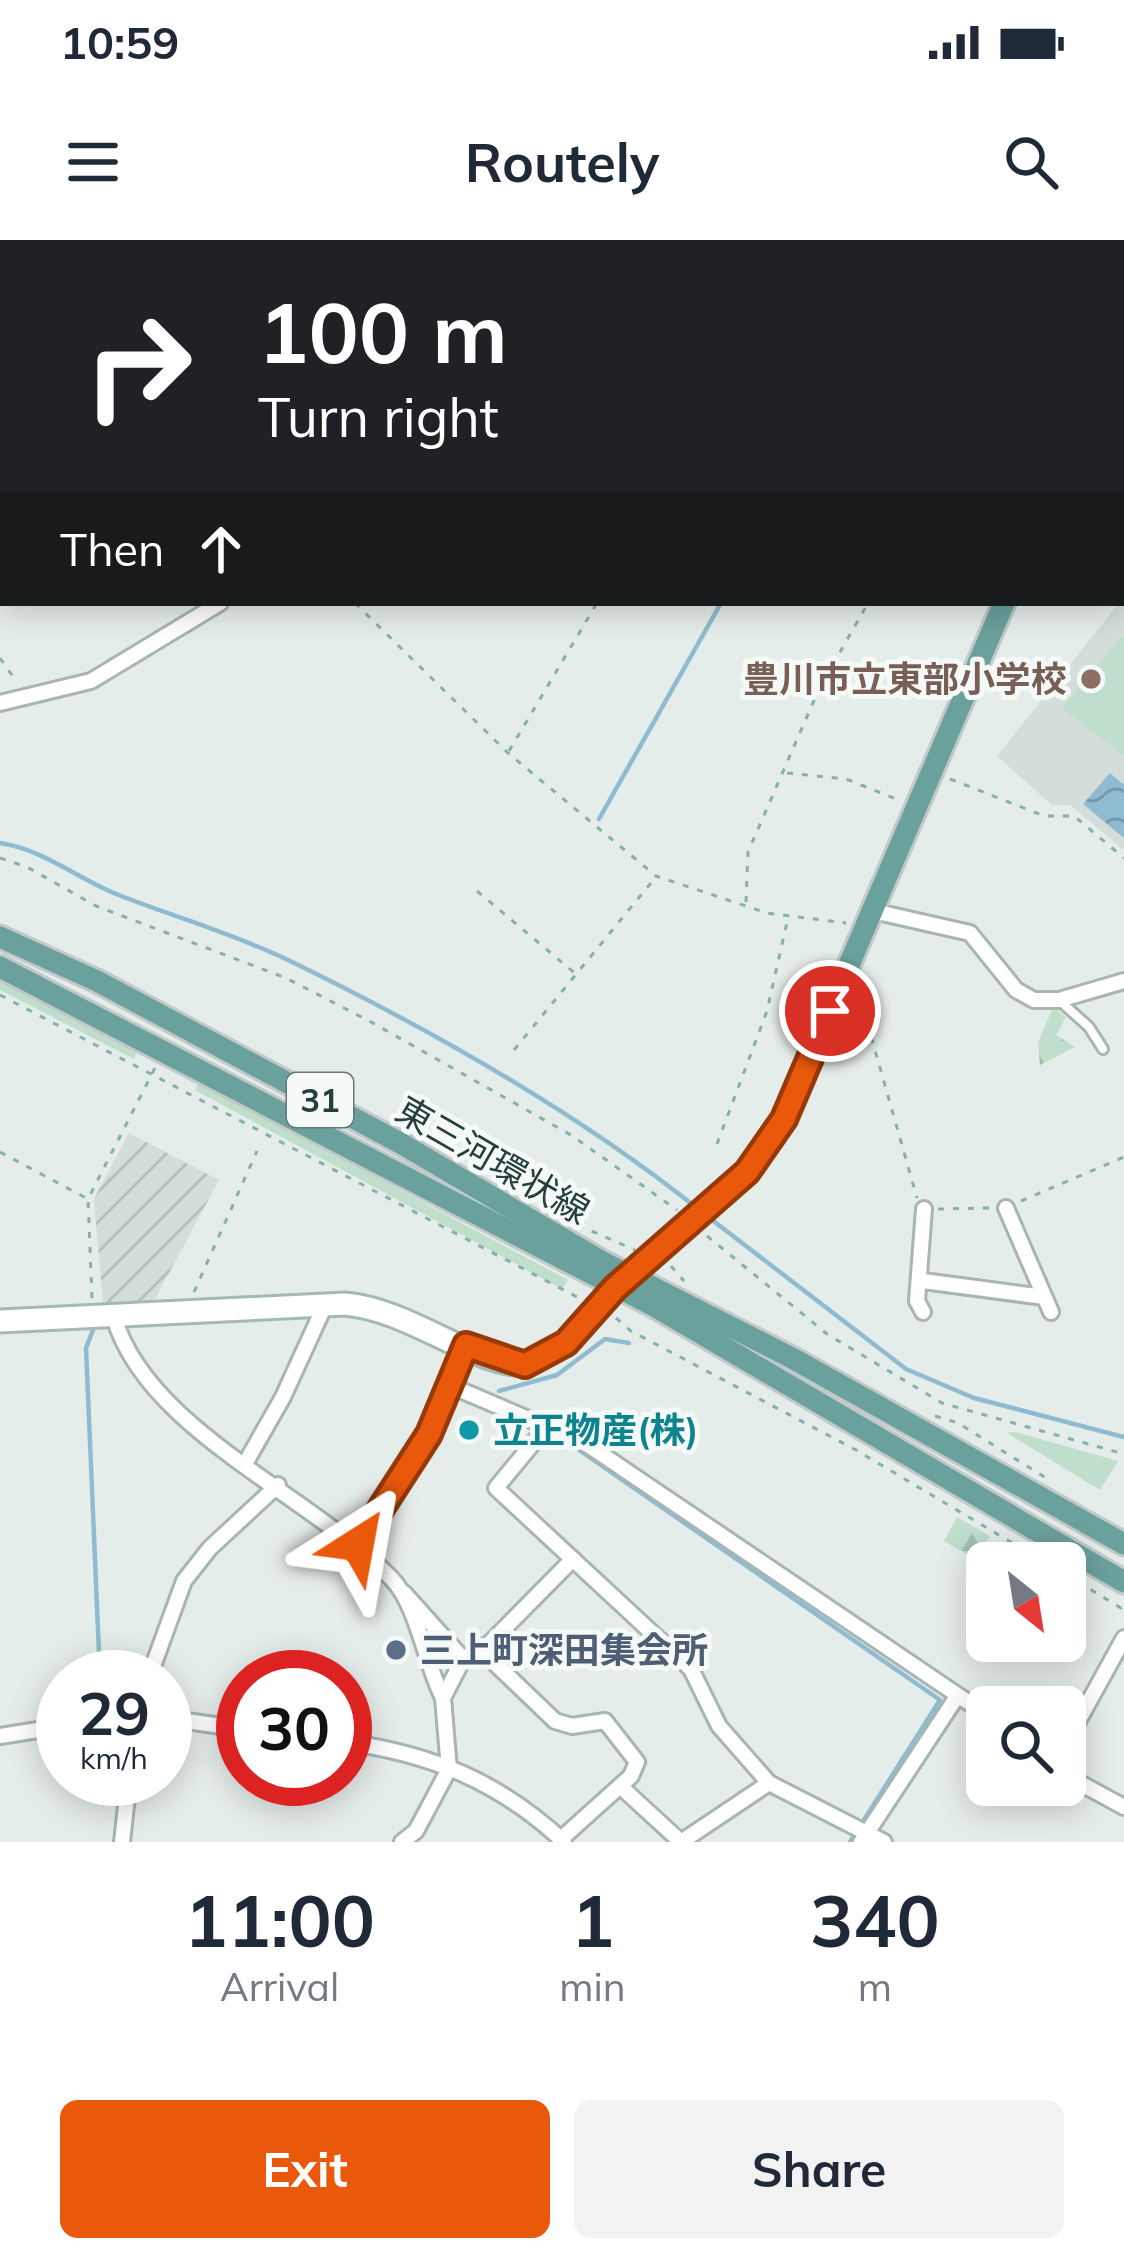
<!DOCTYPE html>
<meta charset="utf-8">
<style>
:root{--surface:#fff;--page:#f2f2f3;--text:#1f2937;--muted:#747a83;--accent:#ea580c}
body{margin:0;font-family:Mulish,"Noto Sans JP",sans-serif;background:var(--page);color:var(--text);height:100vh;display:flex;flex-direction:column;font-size:45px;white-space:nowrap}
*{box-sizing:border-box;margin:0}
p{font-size:39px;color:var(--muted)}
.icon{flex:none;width:66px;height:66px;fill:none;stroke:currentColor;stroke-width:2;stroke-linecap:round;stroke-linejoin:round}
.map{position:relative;height:1602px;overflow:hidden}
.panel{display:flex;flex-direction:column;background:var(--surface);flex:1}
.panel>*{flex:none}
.top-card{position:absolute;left:0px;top:0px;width:1125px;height:366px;box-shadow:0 6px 30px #0003;background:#202124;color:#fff;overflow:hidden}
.needle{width:78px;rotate:150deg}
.controls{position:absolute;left:966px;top:1302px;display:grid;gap:24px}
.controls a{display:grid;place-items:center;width:120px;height:120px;border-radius:18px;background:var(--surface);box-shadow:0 6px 30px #0003;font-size:60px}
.speed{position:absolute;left:36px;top:1410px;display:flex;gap:24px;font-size:60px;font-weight:700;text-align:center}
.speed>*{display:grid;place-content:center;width:156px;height:156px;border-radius:50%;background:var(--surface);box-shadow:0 6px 30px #0003;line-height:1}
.speed small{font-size:30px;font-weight:400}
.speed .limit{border:18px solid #d22;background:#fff;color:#111}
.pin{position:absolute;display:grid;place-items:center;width:102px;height:102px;color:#fff;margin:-51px;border:6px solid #fff;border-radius:50%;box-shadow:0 3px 12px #0007}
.me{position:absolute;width:132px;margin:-66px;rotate:34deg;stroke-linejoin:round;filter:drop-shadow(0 0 9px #0008)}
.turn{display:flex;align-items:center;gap:42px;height:252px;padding:0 60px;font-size:54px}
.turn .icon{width:156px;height:156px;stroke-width:2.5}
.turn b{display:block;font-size:84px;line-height:102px}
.then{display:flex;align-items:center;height:114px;padding:0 60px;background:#0003;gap:24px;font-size:45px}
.eta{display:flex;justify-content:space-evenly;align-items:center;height:204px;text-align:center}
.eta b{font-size:72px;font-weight:700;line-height:84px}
.action{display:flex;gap:24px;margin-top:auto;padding:24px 60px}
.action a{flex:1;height:138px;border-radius:18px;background:var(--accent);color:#fff;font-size:48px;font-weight:700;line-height:138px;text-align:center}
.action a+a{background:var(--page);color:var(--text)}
.status{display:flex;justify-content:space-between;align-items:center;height:84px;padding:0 60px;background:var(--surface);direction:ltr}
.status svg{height:33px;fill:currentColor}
header{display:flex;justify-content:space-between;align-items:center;height:156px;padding:0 60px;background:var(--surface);font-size:54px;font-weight:700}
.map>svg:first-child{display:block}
.built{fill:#d3ddda}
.industrial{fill:url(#industrial-furrows)}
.green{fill:#bfdecc}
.forest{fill:url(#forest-firs)}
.water{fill:url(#water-waves)}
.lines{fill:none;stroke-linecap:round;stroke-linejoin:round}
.stream{stroke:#8fbbd0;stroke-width:4.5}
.lane-casing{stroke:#a7b5b3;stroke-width:14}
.street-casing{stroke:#a7b5b3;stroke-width:20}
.secondary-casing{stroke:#a3b9b5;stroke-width:27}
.primary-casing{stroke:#c2c9c8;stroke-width:27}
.path{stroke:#86b0aa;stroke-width:3;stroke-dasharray:6 9;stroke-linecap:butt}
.lane{stroke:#fff;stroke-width:8}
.street{stroke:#fff;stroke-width:14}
.secondary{stroke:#fff;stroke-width:21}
.primary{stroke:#6ba19d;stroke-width:21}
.route-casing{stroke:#983908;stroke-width:30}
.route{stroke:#ea580c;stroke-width:21}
.education-dot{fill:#8d6e63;stroke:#f5faf8;stroke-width:4.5}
.culture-dot{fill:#0f9aa8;stroke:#f5faf8;stroke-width:4.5}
.service-dot{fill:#5c6f8a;stroke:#f5faf8;stroke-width:4.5}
.labels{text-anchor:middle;stroke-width:10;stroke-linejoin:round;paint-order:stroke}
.shield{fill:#f5faf8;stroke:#637774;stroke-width:3}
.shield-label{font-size:33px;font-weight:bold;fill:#243f3c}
.education-label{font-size:36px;font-weight:bold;fill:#785e54;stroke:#f5faf8;text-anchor:end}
.street-label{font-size:36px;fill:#243f3c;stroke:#f5faf8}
.culture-label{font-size:36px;font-weight:bold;fill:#0d838f;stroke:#f5faf8;text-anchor:start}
.service-label{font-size:36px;font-weight:bold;fill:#4e5e75;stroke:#f5faf8;text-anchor:start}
</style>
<div class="status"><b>10:59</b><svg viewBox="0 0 49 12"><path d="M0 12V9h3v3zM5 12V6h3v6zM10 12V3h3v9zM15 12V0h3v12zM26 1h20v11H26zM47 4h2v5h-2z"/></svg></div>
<header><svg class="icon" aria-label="menu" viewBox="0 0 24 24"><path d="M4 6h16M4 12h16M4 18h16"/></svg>Routely<svg class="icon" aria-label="search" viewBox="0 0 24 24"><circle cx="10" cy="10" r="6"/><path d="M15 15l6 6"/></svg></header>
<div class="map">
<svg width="1124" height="1602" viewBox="0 0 1124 1602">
<defs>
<pattern id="industrial-furrows" width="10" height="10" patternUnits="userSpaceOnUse" patternTransform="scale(3)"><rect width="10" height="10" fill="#d3ddda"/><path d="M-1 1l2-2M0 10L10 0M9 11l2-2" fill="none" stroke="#b5bfbc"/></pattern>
<pattern id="forest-firs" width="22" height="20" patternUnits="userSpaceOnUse" patternTransform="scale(3)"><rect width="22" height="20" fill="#bfdecc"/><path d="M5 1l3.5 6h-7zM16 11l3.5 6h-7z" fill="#a4c0b0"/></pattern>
<pattern id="water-waves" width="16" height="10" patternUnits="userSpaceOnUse" patternTransform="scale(3)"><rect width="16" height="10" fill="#8fbbd0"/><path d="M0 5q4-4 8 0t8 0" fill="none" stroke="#7599aa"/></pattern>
</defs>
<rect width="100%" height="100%" fill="#e5edeb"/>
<path class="built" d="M 1124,357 L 1124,610 L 1070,565 L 1052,565 L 997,516 Z"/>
<path class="industrial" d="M 129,893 L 219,940 L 154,1061 L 103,1065 L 94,959 Z"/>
<g class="green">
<path d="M 1124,394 L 1124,516 L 1062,468 Z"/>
<path d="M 0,739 L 138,810 L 134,819 L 0,750 Z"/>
<path d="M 199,842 L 568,1040 L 562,1049 L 195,850 Z"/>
<path d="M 1015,1192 L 1118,1221 L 1100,1250 L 1007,1193 Z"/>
</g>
<g class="forest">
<path d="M 1053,767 L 1066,777 L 1056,795 L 1075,807 L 1040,825 L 1038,803 Z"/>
<path d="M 957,1277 L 990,1296 L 977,1320 L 944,1301 Z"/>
</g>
<path class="water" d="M 1110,533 L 1124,545 L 1124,598 L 1083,564 Z"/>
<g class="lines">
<g class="stream">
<path d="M 200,3 L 201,0"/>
<path d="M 926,3 L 927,0"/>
<path d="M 599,579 L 721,363"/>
<path d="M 0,603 C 42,609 77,638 116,654 C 172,676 231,693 286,719 C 428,788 574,870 698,969"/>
<path d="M 707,976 L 906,1129 L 974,1158 L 1124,1197"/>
<path d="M 94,1087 L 86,1108 L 100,1437"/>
<path d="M 499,1151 L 557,1135 L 605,1099 L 629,1103"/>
<path d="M 569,1203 L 940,1460 L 862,1583"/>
<path d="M 850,1602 L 855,1595"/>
</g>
<g class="lane-casing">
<path id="lane" d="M 1060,761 L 1089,787 L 1103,809"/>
</g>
<g class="street-casing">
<g id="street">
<path d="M 467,3 L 469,0"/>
<path d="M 0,463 L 91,441 L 220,363"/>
<path d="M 873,671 L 970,693 L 1016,750 L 1034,760 L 1059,760 L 1124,741"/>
<path d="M 1006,968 L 1051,1072"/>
<path d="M 923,1041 L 1044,1057"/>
<path d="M 923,1072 L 917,1061 L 924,969"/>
<path d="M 114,1077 C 146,1189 309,1254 392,1339 C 418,1367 425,1423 443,1458"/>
<path d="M 451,1146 L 585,1203 L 987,1475"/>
<path d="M 548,1185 L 496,1248 L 691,1429 L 719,1486 L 769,1543 L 884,1602"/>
<path d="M 246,1222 L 283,1157 L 325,1065"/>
<path d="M 358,1304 L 429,1194 L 467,1105"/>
<path d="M 404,1353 L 463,1419 L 490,1403 L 573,1319"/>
<path d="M 481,1410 L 555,1481 L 572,1486 L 605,1481 L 637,1522 L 631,1536 L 561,1599"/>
<path d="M 149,1437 L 184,1341 L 210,1308 L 278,1245"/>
<path d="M 165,1478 L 243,1489"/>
<path d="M 0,1496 L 63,1486"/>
<path d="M 345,1502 C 432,1514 500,1542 564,1602"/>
<path d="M 1065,1505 L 1124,1398"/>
<path d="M 1065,1535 L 1124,1567"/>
<path d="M 620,1546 L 681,1602 L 769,1543"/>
<path d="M 122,1602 L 129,1539"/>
<path d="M 402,1602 L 416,1591 L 449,1529 L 443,1458 L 463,1419"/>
<path d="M 861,1602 L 956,1458"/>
</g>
</g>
<g class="secondary-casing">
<path id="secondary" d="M 0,1081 L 345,1064 C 411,1070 468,1123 525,1125 L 566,1103 L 615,1048"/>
</g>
<g class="primary-casing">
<g id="primary">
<path d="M 1122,181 L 1124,179"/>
<path d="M 0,697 L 97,741 L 402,904 L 601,1021 L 792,1118 L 1124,1304"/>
<path d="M 0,727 L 654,1066 L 1124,1342"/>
<path d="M 625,1041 L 747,932 L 783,879 L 1004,363"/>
</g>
</g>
<g class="path">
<path d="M 297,0 L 303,3"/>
<path d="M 718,0 L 723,3"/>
<path d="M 919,0 L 924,3"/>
<path d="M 53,3 L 54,0"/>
<path d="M 784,3 L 785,0"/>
<path d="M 1071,3 L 1073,0"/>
<path d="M 1122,115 L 1124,116"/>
<path d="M 0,118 L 3,111"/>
<path d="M 0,135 L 3,147"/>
<path d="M 355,363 L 508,513 L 656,636 L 767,673 L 846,683"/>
<path d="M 0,418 L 16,441"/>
<path d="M 509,511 L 597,363"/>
<path d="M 787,533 L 846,539 L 899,560"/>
<path d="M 950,539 L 1044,576 L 1074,576 L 1124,618"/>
<path d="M 0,618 L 27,627 L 96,666 L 286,738 L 371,782 L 571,895 L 677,970"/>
<path d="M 477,651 L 577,735"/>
<path d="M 746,662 L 748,612 L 819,449 L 868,363"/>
<path d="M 859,754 L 917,958"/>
<path d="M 0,755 L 581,1059"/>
<path d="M 514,810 L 655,638"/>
<path d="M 717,904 L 767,771 L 788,678"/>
<path d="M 0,912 L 86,958"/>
<path d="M 1021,961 L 1124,917"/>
<path d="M 938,969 L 989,968"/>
<path d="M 578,985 L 635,1010"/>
<path d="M 707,996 L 827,1094 L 942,1163 L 1124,1214"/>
<path d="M 671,1026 L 684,1041"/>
<path d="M 194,1052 L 257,911"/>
<path d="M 92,1058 L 88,959 L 156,826"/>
<path d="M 616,1078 L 631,1091 L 856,1210 L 1046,1323"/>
<path d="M 935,1176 L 958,1183 L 1046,1238"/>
<path d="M 1065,1334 L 1121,1368 L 1124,1364"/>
</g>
<use href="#lane" class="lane"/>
<use href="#street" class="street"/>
<use href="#secondary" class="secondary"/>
<use href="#primary" class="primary"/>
</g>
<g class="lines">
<g class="route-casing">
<path id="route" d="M 358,1304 L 429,1194 L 466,1105 L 525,1125 L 566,1103 L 615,1048 L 747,932 L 784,879 L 830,771"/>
</g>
<use href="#route" class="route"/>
</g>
<circle class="education-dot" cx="1091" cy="439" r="12"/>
<circle class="culture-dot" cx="469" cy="1190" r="12"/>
<circle class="service-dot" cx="396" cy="1410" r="12"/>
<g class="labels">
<rect class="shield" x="287" y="833" width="66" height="54" rx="9"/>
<g class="shield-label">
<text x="320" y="872">31</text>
</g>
<g class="education-label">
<text x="1067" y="452">豊川市立東部小学校</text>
</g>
<g class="street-label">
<text transform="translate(493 920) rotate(30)" y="13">東三河環状線</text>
</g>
<g class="culture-label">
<text x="493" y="1203">立正物産(株)</text>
</g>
<g class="service-label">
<text x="420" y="1423">三上町深田集会所</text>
</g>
</g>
</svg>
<div class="controls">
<a><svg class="needle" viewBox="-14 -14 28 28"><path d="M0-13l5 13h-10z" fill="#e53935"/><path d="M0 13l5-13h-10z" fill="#747a83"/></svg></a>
<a><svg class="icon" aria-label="search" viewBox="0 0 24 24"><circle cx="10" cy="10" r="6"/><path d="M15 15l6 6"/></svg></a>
</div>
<div class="speed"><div>29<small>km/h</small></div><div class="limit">30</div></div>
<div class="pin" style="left:830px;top:771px;background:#d93025"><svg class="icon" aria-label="arrive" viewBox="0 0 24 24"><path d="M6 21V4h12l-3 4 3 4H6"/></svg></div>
<svg class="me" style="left:358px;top:1304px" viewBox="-20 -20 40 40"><path d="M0-17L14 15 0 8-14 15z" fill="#ea580c" stroke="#fff" stroke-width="4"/></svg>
<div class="top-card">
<div class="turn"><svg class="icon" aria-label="right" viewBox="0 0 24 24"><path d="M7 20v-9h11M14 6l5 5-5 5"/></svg><div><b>100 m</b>Turn right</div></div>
<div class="then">Then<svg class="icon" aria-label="ahead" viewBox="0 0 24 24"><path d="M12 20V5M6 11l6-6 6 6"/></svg></div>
</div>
</div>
<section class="panel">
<div class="eta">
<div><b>11:00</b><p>Arrival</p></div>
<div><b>1</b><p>min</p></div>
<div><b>340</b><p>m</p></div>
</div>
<div class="action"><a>Exit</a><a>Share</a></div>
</section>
